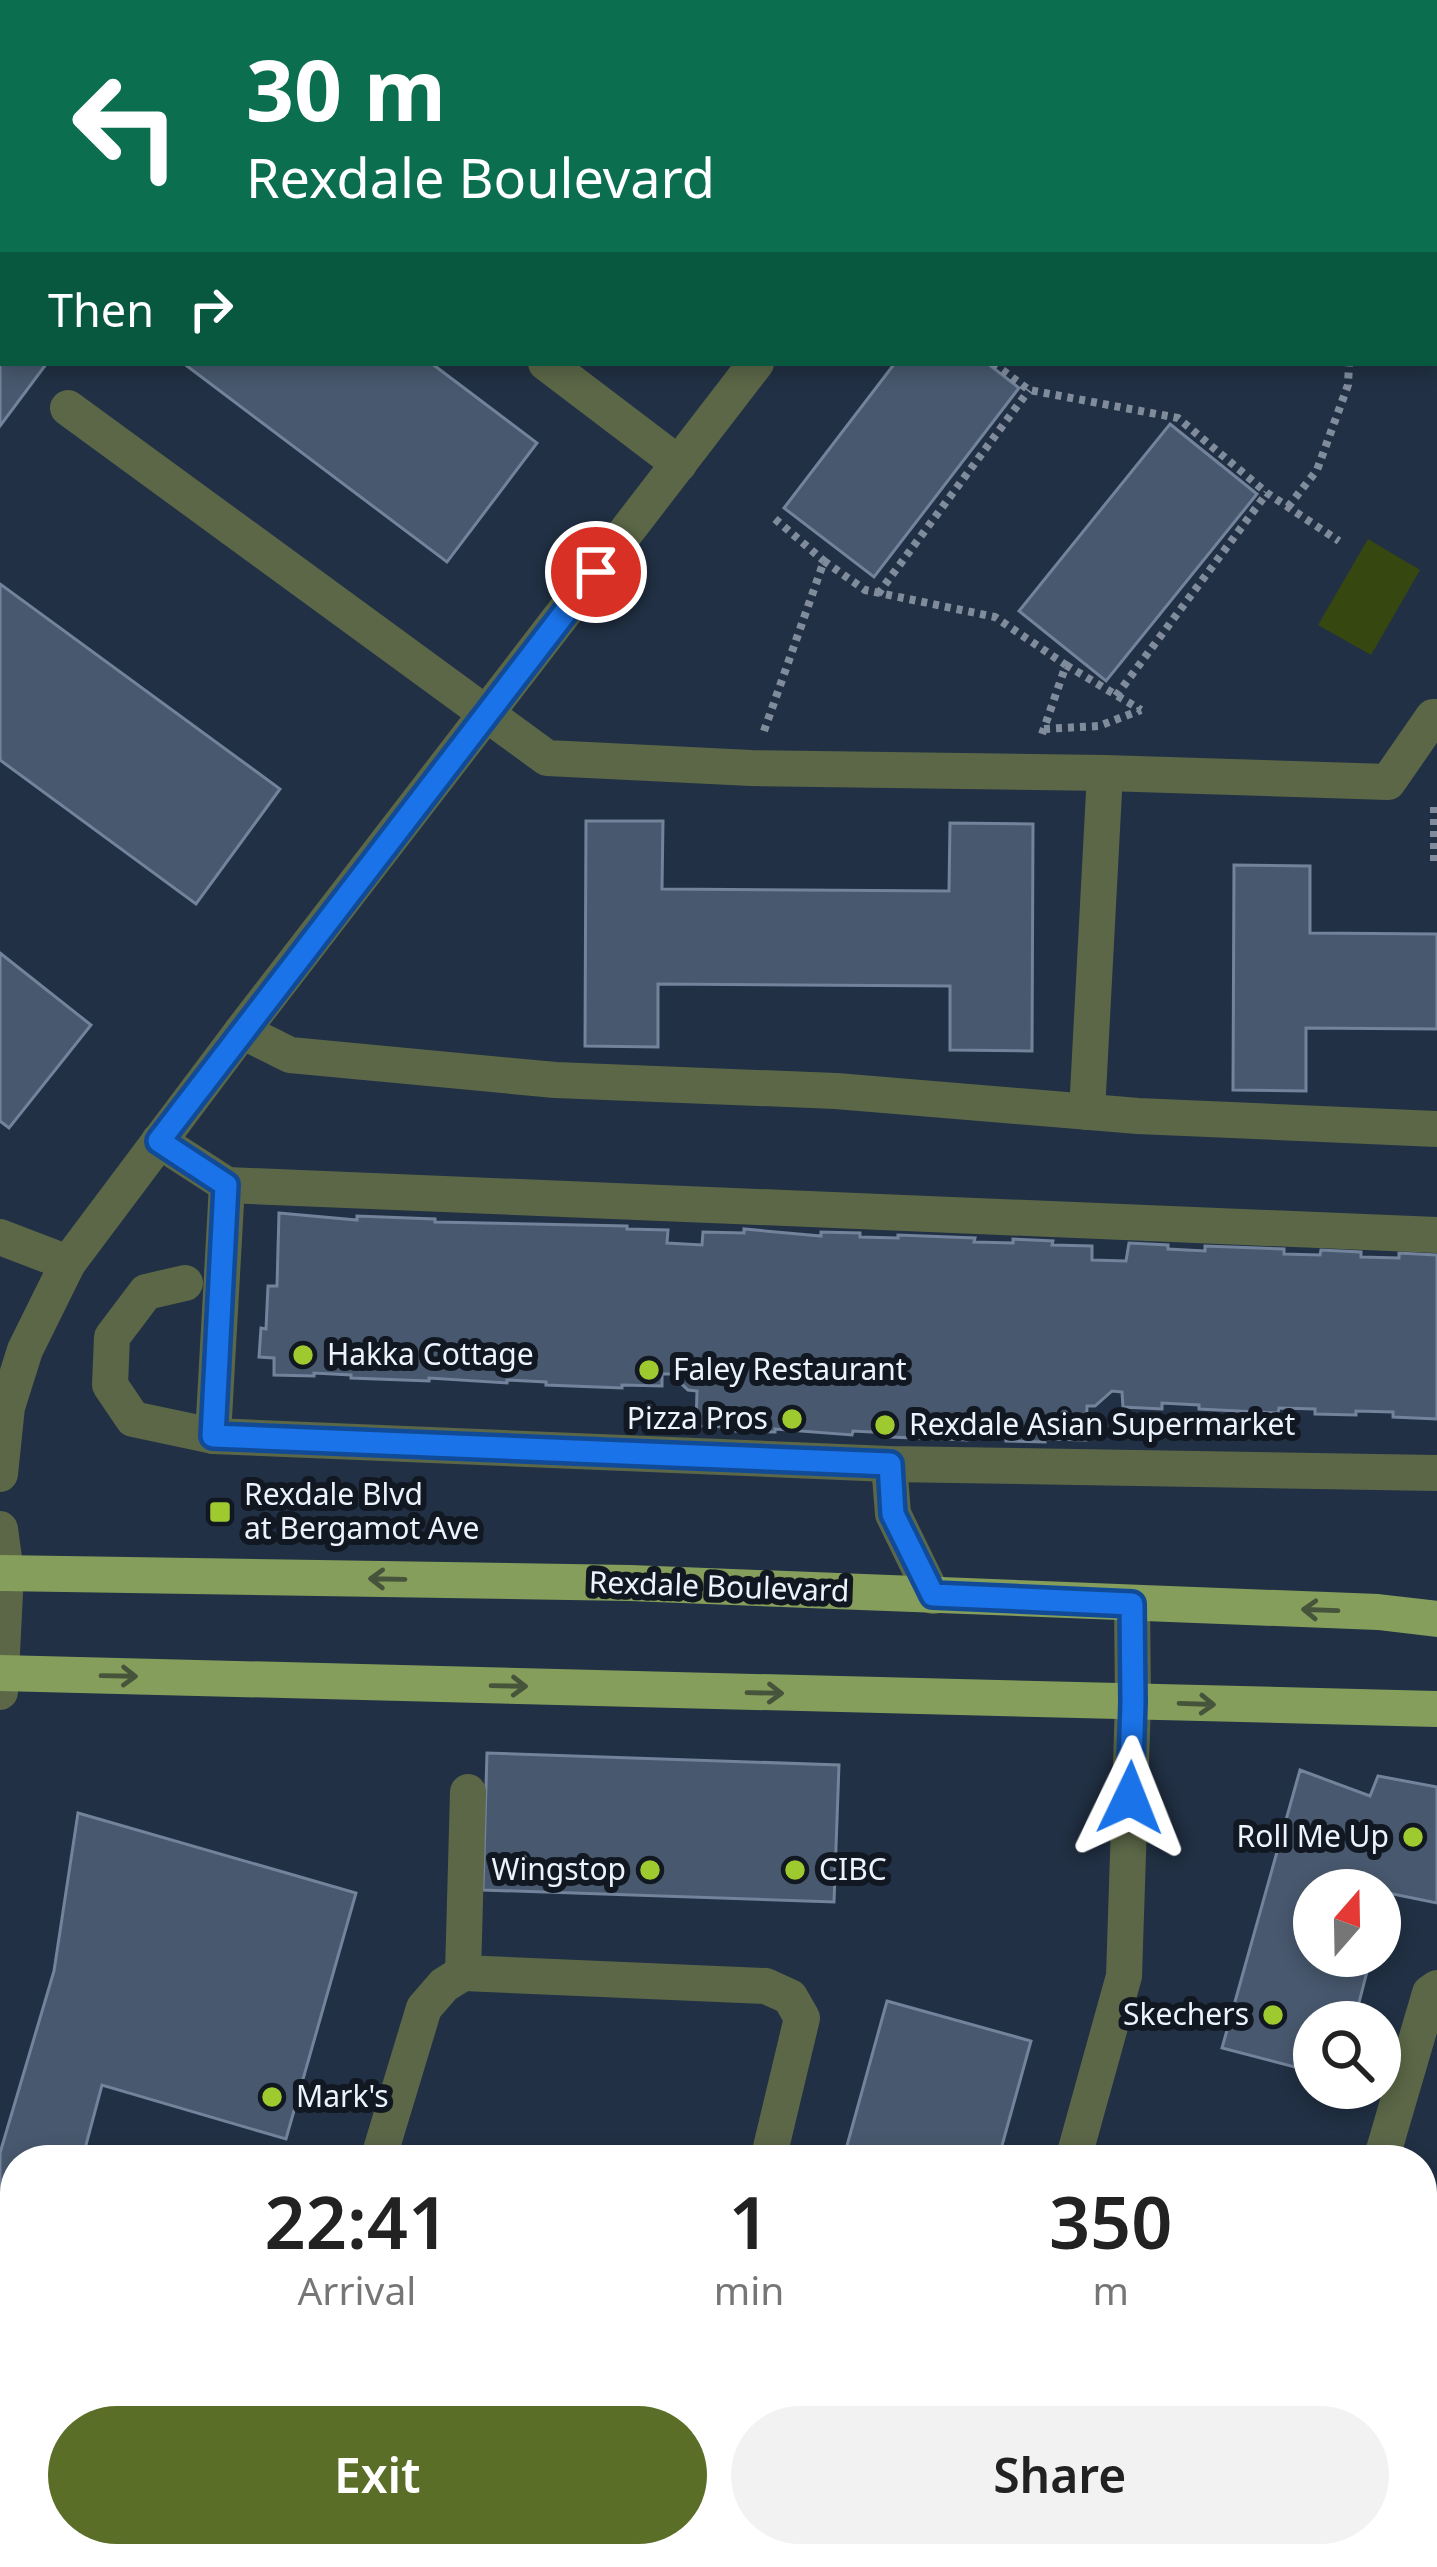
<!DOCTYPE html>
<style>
:root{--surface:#fff;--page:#f2f2f2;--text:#222;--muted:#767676;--accent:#5a6e28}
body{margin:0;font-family:"Noto Sans",sans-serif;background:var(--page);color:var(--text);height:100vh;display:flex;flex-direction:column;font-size:45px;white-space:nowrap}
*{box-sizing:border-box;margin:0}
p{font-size:39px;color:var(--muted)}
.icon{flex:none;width:66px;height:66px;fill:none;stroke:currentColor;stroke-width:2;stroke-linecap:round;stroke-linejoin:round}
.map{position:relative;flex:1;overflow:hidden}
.side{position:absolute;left:0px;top:2145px;width:1437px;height:423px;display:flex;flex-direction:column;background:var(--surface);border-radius:48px 48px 0 0;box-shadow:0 6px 18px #0003}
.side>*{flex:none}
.guide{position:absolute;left:0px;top:0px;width:1437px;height:366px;box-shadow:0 6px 18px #0003;background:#0b6e4f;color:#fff;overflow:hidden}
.needle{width:78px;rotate:20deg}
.controls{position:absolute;left:1293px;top:1869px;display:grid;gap:24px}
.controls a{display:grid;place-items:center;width:108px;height:108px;border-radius:50%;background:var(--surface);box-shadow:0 6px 18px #0003;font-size:60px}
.pin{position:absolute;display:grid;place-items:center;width:102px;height:102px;color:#fff;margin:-51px;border:6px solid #fff;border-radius:50%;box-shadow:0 3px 12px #0007}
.me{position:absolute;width:132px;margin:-66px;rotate:2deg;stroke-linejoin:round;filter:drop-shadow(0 0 9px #0008)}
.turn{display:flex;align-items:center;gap:42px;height:252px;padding:0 48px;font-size:54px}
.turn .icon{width:156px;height:156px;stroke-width:2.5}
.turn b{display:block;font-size:84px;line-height:102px}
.then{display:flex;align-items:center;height:114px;padding:0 48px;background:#0003;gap:24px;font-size:45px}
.eta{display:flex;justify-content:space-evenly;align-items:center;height:204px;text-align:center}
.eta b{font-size:72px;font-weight:600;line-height:84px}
.button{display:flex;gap:24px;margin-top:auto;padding:24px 48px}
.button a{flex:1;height:138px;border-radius:72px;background:var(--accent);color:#fff;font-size:48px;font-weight:600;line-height:138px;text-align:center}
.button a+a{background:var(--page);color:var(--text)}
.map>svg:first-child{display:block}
.green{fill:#364710}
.building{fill:#48586e;stroke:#72839b;stroke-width:3}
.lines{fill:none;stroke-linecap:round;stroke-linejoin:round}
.path{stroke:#808c9c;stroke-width:8;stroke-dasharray:6 6;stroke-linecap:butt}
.minor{stroke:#5b6747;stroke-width:36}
.major{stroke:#869e5b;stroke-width:36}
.oneway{stroke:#46543b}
.route-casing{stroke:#114b97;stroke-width:30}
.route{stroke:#1a73e8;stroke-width:21}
.poi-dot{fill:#9eca2f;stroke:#111821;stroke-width:4.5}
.labels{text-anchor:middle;stroke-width:12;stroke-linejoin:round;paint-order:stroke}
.poi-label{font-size:30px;fill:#ebf3fe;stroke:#111821;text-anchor:start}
.street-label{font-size:30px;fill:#ebf3fe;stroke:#111821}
</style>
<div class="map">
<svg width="1437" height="2567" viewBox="0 0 1437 2567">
<rect width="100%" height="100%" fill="#213044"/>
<path class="green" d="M 1368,539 L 1420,570 L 1371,655 L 1318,625 Z"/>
<g class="building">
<path d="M 78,0 L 299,0 L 296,3 L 76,3 Z"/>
<path d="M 3,101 L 3,363 L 47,363 L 0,426 L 0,105 Z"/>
<path d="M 183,363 L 431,363 L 537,443 L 447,562 Z"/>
<path d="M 895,363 L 987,363 L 1019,388 L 874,577 L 784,508 Z"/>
<path d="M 1170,424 L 1257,494 L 1106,681 L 1019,611 Z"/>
<path d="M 0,584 L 280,789 L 196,904 L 0,760 Z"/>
<path d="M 586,821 L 663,821 L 662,889 L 949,891 L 950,823 L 1033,824 L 1032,1051 L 950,1050 L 950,986 L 658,984 L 658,1047 L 585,1046 Z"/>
<path d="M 1234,865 L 1310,866 L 1310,933 L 1437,934 L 1437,1029 L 1306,1028 L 1306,1091 L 1233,1090 Z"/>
<path d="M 0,953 L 91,1025 L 9,1128 L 0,1121 Z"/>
<path d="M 279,1213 L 357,1220 L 357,1216 L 435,1219 L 435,1222 L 627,1226 L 627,1229 L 668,1230 L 667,1243 L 702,1245 L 703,1232 L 744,1233 L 744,1229 L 821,1236 L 821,1232 L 860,1233 L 860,1237 L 898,1238 L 898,1235 L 975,1238 L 974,1242 L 1013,1243 L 1013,1239 L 1053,1241 L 1052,1245 L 1092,1246 L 1092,1260 L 1126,1261 L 1129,1243 L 1168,1245 L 1168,1249 L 1205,1251 L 1205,1246 L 1284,1249 L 1284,1254 L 1320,1255 L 1321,1250 L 1361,1252 L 1361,1257 L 1399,1258 L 1399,1253 L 1437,1255 L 1437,1419 L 1393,1417 L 1393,1412 L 1356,1411 L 1356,1415 L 1315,1414 L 1315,1409 L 1279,1408 L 1278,1413 L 1199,1409 L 1199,1405 L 1162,1403 L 1162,1409 L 1123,1407 L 1122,1392 L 1112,1391 L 1095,1406 L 1087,1406 L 1086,1440 L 1045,1439 L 1045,1442 L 1006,1441 L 1006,1437 L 967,1436 L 967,1440 L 890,1437 L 890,1433 L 853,1431 L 852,1435 L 775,1429 L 775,1432 L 736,1431 L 736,1427 L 696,1426 L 697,1391 L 688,1390 L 671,1374 L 662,1374 L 662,1386 L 622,1385 L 622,1388 L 546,1385 L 546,1382 L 507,1380 L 507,1383 L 429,1378 L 429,1381 L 351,1378 L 351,1375 L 314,1373 L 314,1376 L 274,1375 L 274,1358 L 259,1357 L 261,1328 L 266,1329 L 268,1286 L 277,1286 Z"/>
<path d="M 487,1753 L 839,1765 L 834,1902 L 483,1890 Z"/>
<path d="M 1300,1770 L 1370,1796 L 1378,1776 L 1437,1787 L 1437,1903 L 1388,1893 L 1380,1923 L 1380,1890 L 1314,1890 L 1314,1956 L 1371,1956 L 1354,2022 L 1314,2022 L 1314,2072 L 1222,2048 Z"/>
<path d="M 78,1813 L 356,1893 L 286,2139 L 102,2085 L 82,2160 L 15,2160 L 15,2524 L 0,2520 L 0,2153 L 54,1971 Z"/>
<path d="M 887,2001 L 1031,2041 L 998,2160 L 843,2160 Z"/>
<path d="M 739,2553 L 886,2553 L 882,2567 L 735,2567 Z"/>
<path d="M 1075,2553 L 1206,2553 L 1202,2567 L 1071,2567 Z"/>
</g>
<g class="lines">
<g class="path">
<path d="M 680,0 L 683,3"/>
<path d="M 1360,3 L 1360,0"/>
<path d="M 1434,173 L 1437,173"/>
<path d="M 993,363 L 1029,390 L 1178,418 L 1267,493 L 1339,541"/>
<path d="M 1288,507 L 1317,470 L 1348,385 L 1349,363"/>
<path d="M 775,519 L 824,561"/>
<path d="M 878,594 L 1029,390"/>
<path d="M 1066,665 L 1141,710"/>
<path d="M 1116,696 L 1267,493"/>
<path d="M 1044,729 L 1099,726 L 1141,710"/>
<path d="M 764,731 L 824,561 L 865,590 L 995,617 L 1066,665 L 1041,737"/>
<path d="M 1434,861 L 1434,806 L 1437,806"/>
</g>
<g class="minor">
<path d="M 1031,3 L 1033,0"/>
<path d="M 546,363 L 679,464"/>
<path d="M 68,408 L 547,758 L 751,768 L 1105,773 L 1388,782 L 1433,717 L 1437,717"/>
<path d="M 242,1031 L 290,1055 L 555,1080 L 836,1091 L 1138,1116 L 1437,1129"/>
<path d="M 1087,1112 L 1105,773"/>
<path d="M 159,1141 L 227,1185 L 213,1436 L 133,1419 L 110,1385 L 112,1337 L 146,1292 L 185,1283"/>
<path d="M 227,1185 L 1437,1235"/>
<path d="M 0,1237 L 68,1263"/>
<path d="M 213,1436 L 889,1464 L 1437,1473"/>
<path d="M 889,1464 L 893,1514 L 933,1596"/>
<path d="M 0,1474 L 7,1407 L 25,1350 L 68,1263 L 242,1031 L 756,363"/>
<path d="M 0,1529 L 6,1573 L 0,1692"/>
<path d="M 463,1973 L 468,1792"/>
<path d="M 378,2160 L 424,2008 L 444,1985 L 463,1973 L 766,1986 L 790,1997 L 802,2018 L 768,2160"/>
<path d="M 1073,2160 L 1124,1976 L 1133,1702 L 1132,1603"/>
<path d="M 1381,2160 L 1430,1993 L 1437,1988"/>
<path d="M 258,2567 L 262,2553"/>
<path d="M 663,2567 L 666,2553"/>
<path d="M 960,2567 L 964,2553"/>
<path d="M 1268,2567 L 1272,2553"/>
</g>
<g class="major">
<path d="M 0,1573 L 630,1583 L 1378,1612 L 1437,1619"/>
<path d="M 0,1673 L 1437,1709"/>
</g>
</g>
<defs><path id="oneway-shaft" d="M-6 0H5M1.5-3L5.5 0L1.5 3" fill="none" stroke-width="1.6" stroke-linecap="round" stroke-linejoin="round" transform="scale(3)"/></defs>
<g class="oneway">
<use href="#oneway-shaft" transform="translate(387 1579) rotate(-179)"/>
<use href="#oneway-shaft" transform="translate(1320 1610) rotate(-178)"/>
<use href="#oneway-shaft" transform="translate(119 1676) rotate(1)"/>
<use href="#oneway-shaft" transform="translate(509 1686) rotate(1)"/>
<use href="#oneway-shaft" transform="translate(765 1693) rotate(1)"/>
<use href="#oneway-shaft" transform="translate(1197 1704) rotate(2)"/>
</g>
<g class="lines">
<g class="route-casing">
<path id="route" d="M 596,572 L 159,1141 L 226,1185 L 213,1436 L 890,1464 L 893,1514 L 933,1595 L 1132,1604 L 1133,1702 L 1130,1798"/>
</g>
<use href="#route" class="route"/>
</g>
<g class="poi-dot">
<circle cx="303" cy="1355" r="12"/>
<circle cx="649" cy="1370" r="12"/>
<circle cx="792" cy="1419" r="12"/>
<circle cx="885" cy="1425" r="12"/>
<rect x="208" y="1500" width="24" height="24" rx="6"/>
<circle cx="1413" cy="1837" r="12"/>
<circle cx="650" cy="1870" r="12"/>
<circle cx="795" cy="1870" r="12"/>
<circle cx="1273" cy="2015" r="12"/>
<circle cx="272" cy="2097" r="12"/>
</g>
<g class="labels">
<g class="poi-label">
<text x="327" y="1365">Hakka Cottage</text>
<text x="673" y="1380">Faley Restaurant</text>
<text x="768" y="1429" text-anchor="end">Pizza Pros</text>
<text x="909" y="1435">Rexdale Asian Supermarket</text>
<text x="244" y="1505">Rexdale Blvd<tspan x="244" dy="34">at Bergamot Ave</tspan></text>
<text x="1389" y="1847" text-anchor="end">Roll Me Up</text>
<text x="626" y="1880" text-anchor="end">Wingstop</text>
<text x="819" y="1880">CIBC</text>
<text x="1249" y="2025" text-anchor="end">Skechers</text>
<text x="296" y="2107">Mark's</text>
</g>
<g class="street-label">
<text transform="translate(719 1587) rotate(2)" y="10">Rexdale Boulevard</text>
</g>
</g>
</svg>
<div class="controls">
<a><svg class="needle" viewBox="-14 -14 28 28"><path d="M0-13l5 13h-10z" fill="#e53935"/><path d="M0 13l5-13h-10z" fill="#767676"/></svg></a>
<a><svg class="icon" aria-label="search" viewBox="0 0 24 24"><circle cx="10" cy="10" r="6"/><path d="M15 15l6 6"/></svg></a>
</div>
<div class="pin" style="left:596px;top:572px;background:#d93025"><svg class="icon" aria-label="arrive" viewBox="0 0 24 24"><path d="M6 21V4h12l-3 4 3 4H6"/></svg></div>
<svg class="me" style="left:1130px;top:1798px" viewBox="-20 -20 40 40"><path d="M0-17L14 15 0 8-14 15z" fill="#1a73e8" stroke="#fff" stroke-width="4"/></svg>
<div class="guide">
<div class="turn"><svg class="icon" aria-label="left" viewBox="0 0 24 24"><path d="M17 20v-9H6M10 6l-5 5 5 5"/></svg><div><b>30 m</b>Rexdale Boulevard</div></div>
<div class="then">Then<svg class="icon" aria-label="right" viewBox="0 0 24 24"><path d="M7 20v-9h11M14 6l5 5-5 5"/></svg></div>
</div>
<section class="side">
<div class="eta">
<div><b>22:41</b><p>Arrival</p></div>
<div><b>1</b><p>min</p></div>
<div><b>350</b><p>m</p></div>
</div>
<div class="button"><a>Exit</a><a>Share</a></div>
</section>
</div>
